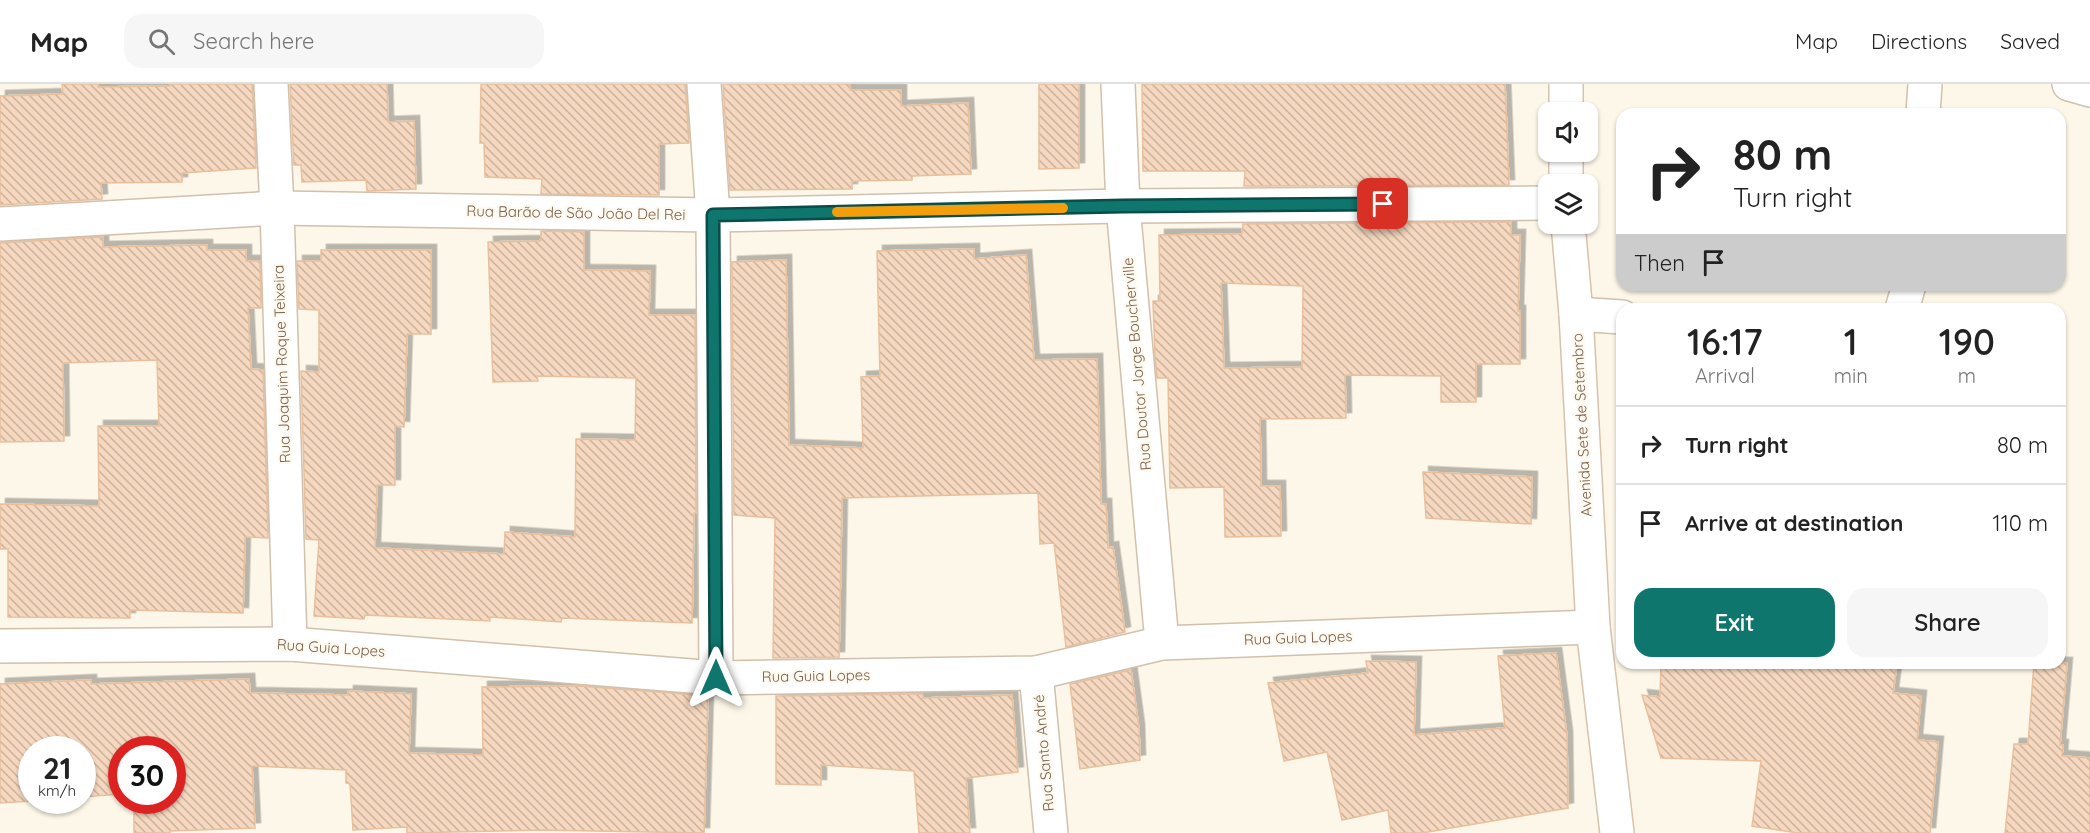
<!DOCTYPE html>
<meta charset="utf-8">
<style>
:root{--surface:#fff;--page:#f6f6f6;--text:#222;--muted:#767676;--line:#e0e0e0;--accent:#0f766e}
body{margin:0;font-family:Quicksand,sans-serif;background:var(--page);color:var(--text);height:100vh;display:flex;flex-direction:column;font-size:22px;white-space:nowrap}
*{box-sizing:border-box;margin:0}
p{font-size:20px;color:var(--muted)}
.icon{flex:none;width:33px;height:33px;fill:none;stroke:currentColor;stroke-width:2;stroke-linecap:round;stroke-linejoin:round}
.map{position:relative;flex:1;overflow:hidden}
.side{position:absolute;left:1616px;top:219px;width:450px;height:366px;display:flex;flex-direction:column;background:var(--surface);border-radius:18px;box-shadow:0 2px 4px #0004}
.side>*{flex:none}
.top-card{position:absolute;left:1616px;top:24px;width:450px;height:183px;border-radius:18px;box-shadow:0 2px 4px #0004;background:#fff;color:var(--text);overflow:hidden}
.buttons{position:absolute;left:1538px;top:18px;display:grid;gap:12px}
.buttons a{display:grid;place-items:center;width:60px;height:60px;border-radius:12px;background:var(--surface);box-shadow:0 2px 4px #0004;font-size:30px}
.speed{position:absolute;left:18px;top:652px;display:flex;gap:12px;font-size:30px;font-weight:700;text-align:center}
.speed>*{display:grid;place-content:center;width:78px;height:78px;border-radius:50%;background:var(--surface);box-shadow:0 2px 4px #0004;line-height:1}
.speed small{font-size:15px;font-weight:400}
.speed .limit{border:9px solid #d22;background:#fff;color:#111}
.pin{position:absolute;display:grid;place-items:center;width:51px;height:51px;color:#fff;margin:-26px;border-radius:12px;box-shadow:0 3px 9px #0006}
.me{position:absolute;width:66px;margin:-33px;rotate:0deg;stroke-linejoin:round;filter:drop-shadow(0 0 4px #0008)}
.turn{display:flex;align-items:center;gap:21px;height:126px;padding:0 18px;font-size:27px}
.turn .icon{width:78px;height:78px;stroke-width:2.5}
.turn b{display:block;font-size:42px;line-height:51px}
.then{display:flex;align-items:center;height:57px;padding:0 18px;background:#0003;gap:12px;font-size:22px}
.eta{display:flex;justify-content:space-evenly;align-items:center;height:102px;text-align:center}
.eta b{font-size:36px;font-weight:600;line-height:42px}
.button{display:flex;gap:12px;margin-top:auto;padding:12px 18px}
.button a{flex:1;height:69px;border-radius:18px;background:var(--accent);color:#fff;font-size:24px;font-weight:600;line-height:69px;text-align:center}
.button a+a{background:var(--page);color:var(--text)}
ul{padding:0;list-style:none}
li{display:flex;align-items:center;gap:18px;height:78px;padding:0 18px;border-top:2px solid var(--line)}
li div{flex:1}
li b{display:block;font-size:22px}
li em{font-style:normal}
header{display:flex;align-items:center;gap:36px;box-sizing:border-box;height:84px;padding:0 30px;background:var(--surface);border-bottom:2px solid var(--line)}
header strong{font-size:28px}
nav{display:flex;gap:33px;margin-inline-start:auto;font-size:21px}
.search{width:420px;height:54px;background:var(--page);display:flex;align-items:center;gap:15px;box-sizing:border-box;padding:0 21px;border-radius:18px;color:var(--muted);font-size:22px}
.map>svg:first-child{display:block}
.building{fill:url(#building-back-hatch);stroke:#e8c09e;stroke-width:1.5;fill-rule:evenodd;filter:url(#shadow)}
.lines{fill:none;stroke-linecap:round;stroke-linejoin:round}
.street-casing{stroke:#d1c0ad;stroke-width:36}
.secondary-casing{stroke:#d7c2ac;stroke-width:36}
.street{stroke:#fff;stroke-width:33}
.secondary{stroke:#fff;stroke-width:33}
.route-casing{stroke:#0a4d48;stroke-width:15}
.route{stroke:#0f766e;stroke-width:10}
.slow{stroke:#f59e0b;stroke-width:10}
.labels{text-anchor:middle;stroke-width:4.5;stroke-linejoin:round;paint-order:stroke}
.street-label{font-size:15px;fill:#7a5f4a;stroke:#fffaf0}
</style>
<header>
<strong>Map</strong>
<div class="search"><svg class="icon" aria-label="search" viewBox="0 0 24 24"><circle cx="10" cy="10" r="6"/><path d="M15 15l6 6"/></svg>Search here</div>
<nav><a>Map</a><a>Directions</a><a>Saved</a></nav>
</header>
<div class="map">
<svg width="2090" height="749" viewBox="0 0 2090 749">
<defs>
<pattern id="building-back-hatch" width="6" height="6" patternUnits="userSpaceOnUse" patternTransform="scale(1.5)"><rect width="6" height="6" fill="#f5d8bf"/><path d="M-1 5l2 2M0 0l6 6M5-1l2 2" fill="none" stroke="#cbb29d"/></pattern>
<filter id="shadow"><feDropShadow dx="5.5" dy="-5.5" stdDeviation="0" flood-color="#0004"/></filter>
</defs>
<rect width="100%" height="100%" fill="#fdf7e9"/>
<g class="building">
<path d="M 62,0 L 98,0 L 98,3 L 170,2 L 170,0 L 252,0 L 256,84 L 182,89 L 182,98 L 101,99 L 102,115 L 0,121 L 0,12 L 63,10 Z"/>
<path d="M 290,0 L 387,0 L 388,38 L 414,37 L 416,105 L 367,107 L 366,96 L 302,98 L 301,81 L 294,81 Z"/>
<path d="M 481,0 L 685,0 L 689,59 L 659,60 L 659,111 L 541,110 L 542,95 L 485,93 L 484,59 L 480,59 Z"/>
<path d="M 723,0 L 850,0 L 850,6 L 901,6 L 901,22 L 968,19 L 971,90 L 912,92 L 912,96 L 852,97 L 852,105 L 730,106 Z"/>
<path d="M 1039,0 L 1079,0 L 1079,84 L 1039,85 Z"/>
<path d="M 1142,0 L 1505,0 L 1509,101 L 1244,102 L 1245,87 L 1143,87 Z"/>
<path d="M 1511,138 L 1511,151 L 1520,151 L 1518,227 L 1520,227 L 1520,280 L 1476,280 L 1476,318 L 1441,318 L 1441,292 L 1345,291 L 1346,334 L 1260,335 L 1261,402 L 1280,402 L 1281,452 L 1225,453 L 1224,403 L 1170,404 L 1168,294 L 1157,294 L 1155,272 L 1153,217 L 1160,217 L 1159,151 L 1242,150 L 1243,140 ZM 1221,199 L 1303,202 L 1302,283 L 1224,284 Z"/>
<path d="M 541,147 L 584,148 L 584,186 L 650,187 L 649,231 L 695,231 L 696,429 L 694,429 L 692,539 L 562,534 L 561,538 L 490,533 L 490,537 L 365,531 L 364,535 L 314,532 L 319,456 L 306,455 L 301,287 L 319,288 L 319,226 L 299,225 L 297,177 L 321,177 L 321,166 L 431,166 L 431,250 L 407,250 L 404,343 L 395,342 L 395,401 L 377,401 L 375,464 L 504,470 L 505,448 L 575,453 L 576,355 L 635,356 L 636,294 L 537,292 L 538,297 L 493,298 L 488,158 L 539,157 L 541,156 Z"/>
<path d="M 103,153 L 103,163 L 207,161 L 207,166 L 246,166 L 246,177 L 260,177 L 261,224 L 248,224 L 251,285 L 263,286 L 268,454 L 245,453 L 243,529 L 130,526 L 130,534 L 8,533 L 8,465 L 0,465 L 0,420 L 99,422 L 98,342 L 159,342 L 157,276 L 63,279 L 64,357 L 0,358 L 0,159 Z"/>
<path d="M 974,165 L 974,175 L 1026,171 L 1034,276 L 1097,275 L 1101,420 L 1106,420 L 1108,464 L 1113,463 L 1125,548 L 1066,563 L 1054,459 L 1040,460 L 1038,409 L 842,414 L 839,573 L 773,574 L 775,434 L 734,431 L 732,178 L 786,176 L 789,361 L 863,364 L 861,293 L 880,292 L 877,167 Z"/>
<path d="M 1423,388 L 1532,393 L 1531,440 L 1426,434 Z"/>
<path d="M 1556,569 L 1567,652 L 1568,724 L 1422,749 L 1391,749 L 1388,726 L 1342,736 L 1327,668 L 1284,677 L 1268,599 L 1368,589 L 1366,577 L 1416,578 L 1414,651 L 1505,644 L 1498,572 Z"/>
<path d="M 1661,579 L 1897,579 L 1893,609 L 1921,612 L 1917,656 L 1938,658 L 1930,749 L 1798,749 L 1752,742 L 1761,677 L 1661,674 L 1642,611 L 1660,613 Z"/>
<path d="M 2034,579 L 2067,579 L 2060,661 L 2063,661 L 2062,672 L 2090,674 L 2090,749 L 2005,749 L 2014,660 L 2028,660 Z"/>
<path d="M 1131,586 L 1139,645 L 1140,676 L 1080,685 L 1070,600 Z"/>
<path d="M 249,595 L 250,609 L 348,611 L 348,607 L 411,610 L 409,669 L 483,671 L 482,603 L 580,602 L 708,612 L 704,749 L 540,746 L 407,749 L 407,743 L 353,746 L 350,700 L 346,699 L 346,686 L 252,682 L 255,744 L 170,747 L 170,749 L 134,749 L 134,717 L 172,717 L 172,666 L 122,666 L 122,710 L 82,713 L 82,666 L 32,666 L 33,717 L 0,719 L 0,600 L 91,596 L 91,600 Z"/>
<path d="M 922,610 L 923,614 L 1012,611 L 1018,688 L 966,694 L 970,749 L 919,749 L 914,687 L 821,681 L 821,701 L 776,700 L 776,612 Z"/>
</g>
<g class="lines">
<g class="street-casing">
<g id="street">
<path d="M 271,0 L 277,124 L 290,560"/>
<path d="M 704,0 L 713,131 L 716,594"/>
<path d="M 1118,0 L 1123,122 L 1162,559"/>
<path d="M 2069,0 L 2090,6"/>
<path d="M 1923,30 L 1925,0"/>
<path d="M 0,140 L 277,124 L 713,131 L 1123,122 L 1548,119"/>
<path d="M 1902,225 L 1909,201"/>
<path d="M 1576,230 L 1622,233"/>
<path d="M 0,562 L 290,560 L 716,594 L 1036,589 L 1162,559 L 1593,543"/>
<path d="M 1036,589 L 1051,749"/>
</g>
</g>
<g class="secondary-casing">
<g id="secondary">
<path d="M 1566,0 L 1566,28"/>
<path d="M 1566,68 L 1566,100"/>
<path d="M 1568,140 L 1576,230 L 1593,543 L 1617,749"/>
</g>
</g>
<use href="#street" class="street"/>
<use href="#secondary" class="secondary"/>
</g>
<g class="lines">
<g class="route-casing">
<path id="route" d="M 716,594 L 713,131 L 1123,122 L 1383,120"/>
</g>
<use href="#route" class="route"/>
<path class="slow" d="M 837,128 L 1063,124"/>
</g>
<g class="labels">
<g class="street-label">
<text transform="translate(576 129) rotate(1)" y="5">Rua Barão de São João Del Rei</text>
<text transform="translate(282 280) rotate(-92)" y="5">Rua Joaquim Roque Teixeira</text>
<text transform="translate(1137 280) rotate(-95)" y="5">Rua Doutor Jorge Boucherville</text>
<text transform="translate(1582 341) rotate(-93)" y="5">Avenida Sete de Setembro</text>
<text transform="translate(1298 554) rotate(-2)" y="5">Rua Guia Lopes</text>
<text transform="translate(331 564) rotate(4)" y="5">Rua Guia Lopes</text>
<text transform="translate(816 592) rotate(-1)" y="5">Rua Guia Lopes</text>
<text transform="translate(1044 669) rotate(-95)" y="5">Rua Santo André</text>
</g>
</g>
</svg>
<div class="buttons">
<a><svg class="icon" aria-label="sound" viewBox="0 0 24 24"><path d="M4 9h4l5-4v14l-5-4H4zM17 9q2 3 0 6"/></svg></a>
<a><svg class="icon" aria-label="layers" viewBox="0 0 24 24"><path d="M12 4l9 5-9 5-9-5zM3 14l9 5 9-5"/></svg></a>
</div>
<div class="speed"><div>21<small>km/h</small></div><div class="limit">30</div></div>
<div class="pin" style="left:1383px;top:120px;background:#d93025"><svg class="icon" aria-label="arrive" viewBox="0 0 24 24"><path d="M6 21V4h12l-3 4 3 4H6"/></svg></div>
<svg class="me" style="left:716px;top:594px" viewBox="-20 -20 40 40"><path d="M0-17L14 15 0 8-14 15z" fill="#0f766e" stroke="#fff" stroke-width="4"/></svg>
<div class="top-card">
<div class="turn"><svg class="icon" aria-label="right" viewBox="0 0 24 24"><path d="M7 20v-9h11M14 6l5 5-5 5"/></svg><div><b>80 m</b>Turn right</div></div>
<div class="then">Then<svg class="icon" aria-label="arrive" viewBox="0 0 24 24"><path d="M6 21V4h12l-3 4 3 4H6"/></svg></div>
</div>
<section class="side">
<div class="eta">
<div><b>16:17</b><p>Arrival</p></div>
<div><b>1</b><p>min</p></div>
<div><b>190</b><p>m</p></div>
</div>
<ul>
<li><svg class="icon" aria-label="right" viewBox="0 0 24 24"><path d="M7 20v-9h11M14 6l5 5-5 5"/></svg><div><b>Turn right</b></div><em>80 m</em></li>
<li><svg class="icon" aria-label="arrive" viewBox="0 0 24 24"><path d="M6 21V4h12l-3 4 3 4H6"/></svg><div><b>Arrive at destination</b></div><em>110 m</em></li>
</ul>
<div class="button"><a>Exit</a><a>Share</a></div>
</section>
</div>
